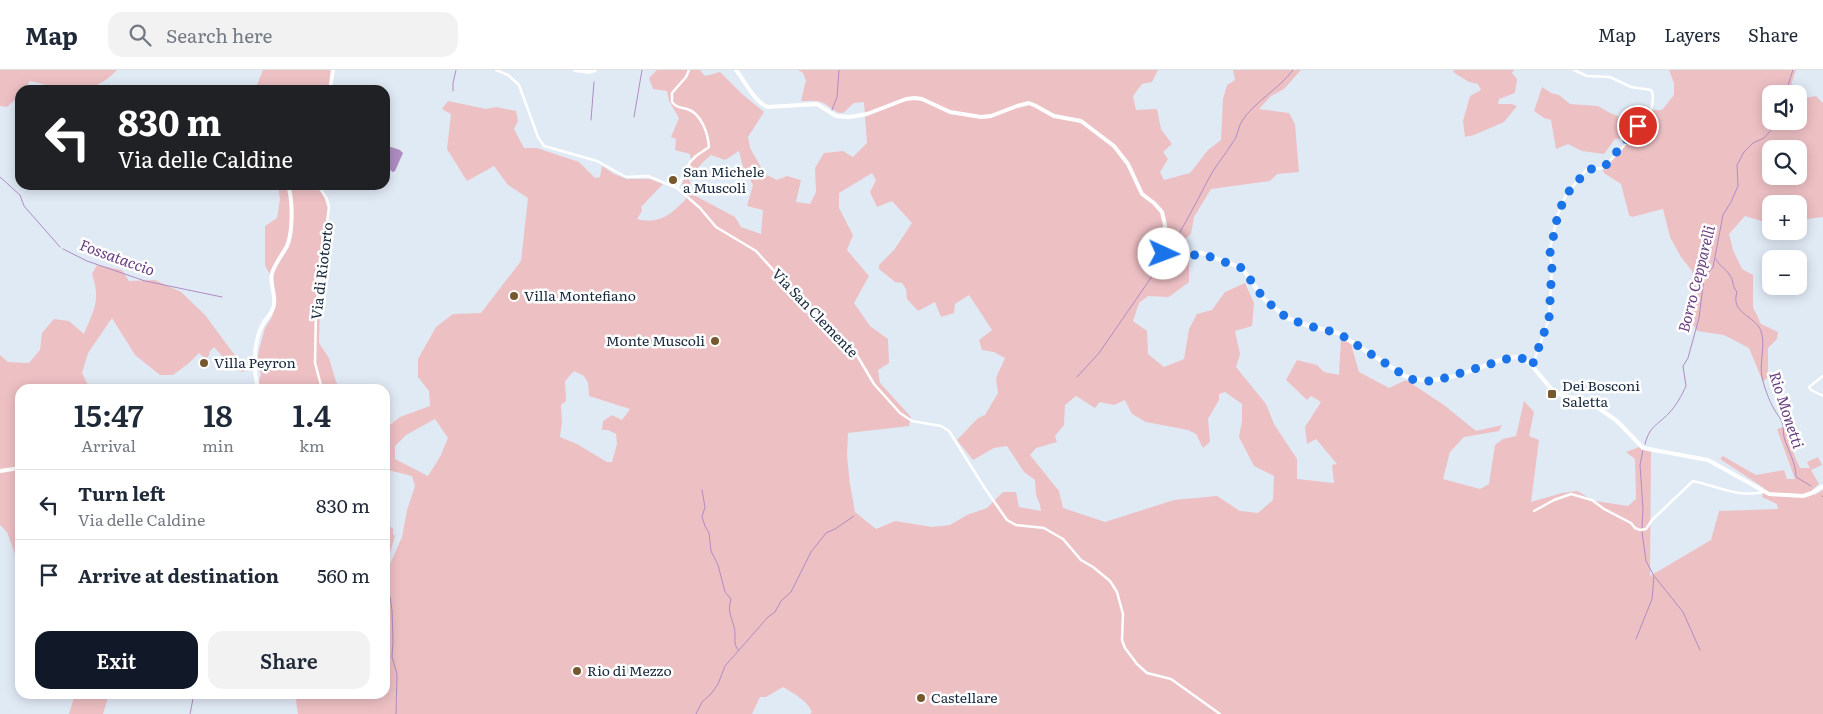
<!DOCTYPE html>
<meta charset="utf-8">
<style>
:root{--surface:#fff;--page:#f2f2f3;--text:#1f2937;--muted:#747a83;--line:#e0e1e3;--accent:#111827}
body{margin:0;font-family:Literata,serif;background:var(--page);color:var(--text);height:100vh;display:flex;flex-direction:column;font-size:19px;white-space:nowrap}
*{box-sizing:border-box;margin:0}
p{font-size:16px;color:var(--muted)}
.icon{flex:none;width:28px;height:28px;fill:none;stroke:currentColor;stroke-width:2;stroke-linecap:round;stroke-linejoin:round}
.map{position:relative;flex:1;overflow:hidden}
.panel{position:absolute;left:15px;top:314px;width:375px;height:315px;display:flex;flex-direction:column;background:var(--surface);border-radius:15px;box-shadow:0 2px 12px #0003}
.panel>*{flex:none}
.hud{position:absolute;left:15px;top:15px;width:375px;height:105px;border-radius:15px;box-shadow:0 2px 12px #0003;background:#202124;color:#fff;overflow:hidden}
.tools{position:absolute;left:1762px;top:15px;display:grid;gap:10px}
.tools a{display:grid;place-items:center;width:45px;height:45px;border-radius:10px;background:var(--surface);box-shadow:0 2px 12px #0003;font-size:25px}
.pin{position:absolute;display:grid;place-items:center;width:42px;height:42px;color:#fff;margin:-21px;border:2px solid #fff;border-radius:50%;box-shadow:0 1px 5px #0007}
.me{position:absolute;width:55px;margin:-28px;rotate:92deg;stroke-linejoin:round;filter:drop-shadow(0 0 4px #0008)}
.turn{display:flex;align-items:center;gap:18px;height:105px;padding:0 20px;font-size:22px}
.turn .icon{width:65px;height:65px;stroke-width:2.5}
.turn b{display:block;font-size:35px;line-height:42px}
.eta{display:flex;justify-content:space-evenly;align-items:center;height:85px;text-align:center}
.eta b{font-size:30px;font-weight:600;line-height:35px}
.cta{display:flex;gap:10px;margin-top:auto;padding:10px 20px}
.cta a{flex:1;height:58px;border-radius:15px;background:var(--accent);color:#fff;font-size:20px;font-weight:600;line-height:58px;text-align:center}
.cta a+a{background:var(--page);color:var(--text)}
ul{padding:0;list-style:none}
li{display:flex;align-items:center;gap:15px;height:70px;padding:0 20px;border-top:1px solid var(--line)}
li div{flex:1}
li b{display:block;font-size:19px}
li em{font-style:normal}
header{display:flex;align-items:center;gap:30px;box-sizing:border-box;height:70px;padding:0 25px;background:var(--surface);border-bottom:1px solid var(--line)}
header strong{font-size:24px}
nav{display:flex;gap:28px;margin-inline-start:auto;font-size:18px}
.search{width:350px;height:45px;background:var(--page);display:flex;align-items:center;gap:12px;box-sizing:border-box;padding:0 18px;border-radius:15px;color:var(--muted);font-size:19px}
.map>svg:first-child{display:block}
.green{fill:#edc0c4;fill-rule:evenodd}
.water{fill:#af8dc2}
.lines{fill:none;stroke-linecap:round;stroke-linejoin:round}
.stream{stroke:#af8dc2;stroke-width:1}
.street{stroke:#fff;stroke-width:2.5}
.secondary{stroke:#fff;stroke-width:4}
.route{stroke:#1a73e8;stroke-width:9;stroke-dasharray:0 16.2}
.poi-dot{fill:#77572c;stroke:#fff;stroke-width:2}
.labels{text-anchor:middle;stroke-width:5;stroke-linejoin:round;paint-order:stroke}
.poi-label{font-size:14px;fill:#16283e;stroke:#fff;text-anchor:start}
.street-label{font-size:14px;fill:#16283e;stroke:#fff}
.water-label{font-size:15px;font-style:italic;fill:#673b7d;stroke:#fff}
</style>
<header>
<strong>Map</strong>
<div class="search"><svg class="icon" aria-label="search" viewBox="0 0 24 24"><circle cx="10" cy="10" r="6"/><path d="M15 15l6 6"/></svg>Search here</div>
<nav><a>Map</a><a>Layers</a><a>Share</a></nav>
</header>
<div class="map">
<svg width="1823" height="644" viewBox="0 0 1823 644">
<rect width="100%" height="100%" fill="#e0eaf5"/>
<g class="green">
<path d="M 0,0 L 117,0 C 90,29 64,19 30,11 L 24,20 L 20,20 L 20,25 L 7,37 L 0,36 Z"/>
<path d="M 263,0 L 332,0 L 329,20 L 251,20 L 257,15 Z"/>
<path d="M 657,0 L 700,0 L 705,6 L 720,2 L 742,24 L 764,42 L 748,67 L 750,78 L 765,104 L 777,110 L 787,106 L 801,110 L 796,132 L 810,134 L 816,122 L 815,98 L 824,83 L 843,81 L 853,87 L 867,73 L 864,32 L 854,33 L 843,43 C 833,43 830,35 821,32 C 815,30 808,31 801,31 L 806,10 L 803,3 L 798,0 L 1158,0 L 1152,12 L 1142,14 L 1133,26 L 1136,40 L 1157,39 L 1161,59 L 1172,74 L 1163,82 L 1168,89 L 1160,102 L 1164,110 L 1190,103 L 1208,80 L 1221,70 L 1223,29 L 1227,15 L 1235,10 L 1233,0 L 1301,0 L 1284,19 L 1271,26 L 1259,39 L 1289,43 L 1295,54 L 1299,102 L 1277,104 L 1270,111 L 1211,119 L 1194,147 L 1191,164 L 1170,181 L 1168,191 L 1189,190 L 1189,212 L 1169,227 L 1148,226 L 1139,233 L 1133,251 L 1147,261 L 1148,284 L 1164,297 L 1184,289 L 1189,259 L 1197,244 L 1212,240 L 1225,222 L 1245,213 L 1254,233 L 1252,256 L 1235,261 L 1240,284 L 1236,297 L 1266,334 L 1274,354 L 1297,389 L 1297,409 L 1334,413 L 1332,395 L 1337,394 L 1316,369 L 1307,374 L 1305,357 L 1321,332 L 1311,326 L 1307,330 L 1286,310 L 1297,290 L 1317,295 L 1324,302 L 1339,305 L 1341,269 L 1351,274 L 1359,302 L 1389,318 L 1406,310 L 1444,335 L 1476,361 L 1502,355 L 1499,361 L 1464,367 L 1450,382 L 1443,409 L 1480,419 L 1489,414 L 1495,375 L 1503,369 L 1516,366 L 1524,331 L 1534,342 L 1529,366 L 1539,370 L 1531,432 L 1562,423 L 1577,421 L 1595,431 L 1628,436 L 1636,429 L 1635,389 L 1626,382 L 1639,377 L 1651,382 L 1650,506 L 1711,470 L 1719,441 L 1778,439 L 1777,434 L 1762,427 L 1764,418 L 1720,389 L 1723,386 L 1756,405 L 1784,400 L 1787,409 L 1795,409 L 1777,359 L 1787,356 L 1790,375 L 1800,398 L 1810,398 L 1807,392 L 1818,387 L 1822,395 L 1811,400 L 1819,414 L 1812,420 L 1815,425 L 1823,420 L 1823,644 L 810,644 L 812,642 C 807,630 794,624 783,617 L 766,627 L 760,627 L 752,644 L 298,644 L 295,624 L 385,624 L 385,455 L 393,458 L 393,464 L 395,466 L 387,493 L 390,494 L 402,467 L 407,440 L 415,416 L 412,406 L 392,401 L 385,401 L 385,359 L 400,347 L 430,336 L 429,321 L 418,307 L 418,289 L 436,257 L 453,244 L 481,243 L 521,191 L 528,128 L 508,115 L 494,96 L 467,111 L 447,79 L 451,44 L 442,39 L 448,31 L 486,39 L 496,37 L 516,41 L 518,51 L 514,59 L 524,78 L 537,78 L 579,92 L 595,108 L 600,107 L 602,96 L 614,104 L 627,109 L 650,109 L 663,114 L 641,137 L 642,141 L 637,149 C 660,155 671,144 686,129 L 682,114 L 691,92 L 690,84 L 675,80 L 676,69 L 671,67 L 679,48 L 669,31 L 667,21 L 653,19 L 649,8 ZM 739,81 L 743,97 L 753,115 L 747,136 L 763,140 L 761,164 L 741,157 L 735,147 L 692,124 L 689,107 C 697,100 702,92 711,85 L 725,90 ZM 872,103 L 876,110 L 870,122 L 877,137 L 892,131 L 912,153 L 894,180 L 879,195 L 879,199 L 895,212 L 902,213 L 906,219 L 907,229 L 918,241 L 935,232 L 941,247 L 954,243 L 955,234 L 969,225 L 992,260 L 979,270 L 982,280 L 994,282 L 1005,288 L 996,308 L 998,323 L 985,345 L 978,348 L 957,370 L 973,390 L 994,378 L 1007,376 L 1024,402 L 1035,410 L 1036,425 L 1040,435 L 1041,441 L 1019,437 L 1016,422 L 1003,422 L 987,438 L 967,445 L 950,455 L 932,457 L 895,451 L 876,459 L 855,442 L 850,414 L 847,386 L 848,363 L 909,356 L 911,347 L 880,313 L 878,300 L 889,293 L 888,269 L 870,256 L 854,233 L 869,206 L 847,180 L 853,165 L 839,138 L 839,123 ZM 574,301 L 584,306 L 588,313 L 589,326 L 630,339 L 622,350 L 612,345 L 603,351 L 602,360 L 608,360 L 616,364 L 617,374 L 612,392 L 607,392 L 577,374 L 560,367 L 562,352 L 561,335 L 566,331 L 565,311 ZM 1225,322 L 1242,334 L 1242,351 L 1239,367 L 1254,396 L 1274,406 L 1273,430 L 1258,443 L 1240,441 L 1217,426 L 1174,430 L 1105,452 L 1063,438 L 1059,421 L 1030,385 L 1036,378 L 1057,372 L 1055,366 L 1064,355 L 1065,335 L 1076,326 L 1095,338 L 1100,332 L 1114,335 L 1125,330 L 1132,344 L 1146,352 L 1188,360 L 1196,364 L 1203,378 L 1210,372 L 1208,349 L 1219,330 L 1219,324 ZM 435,349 L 448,368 L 440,387 L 428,406 L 395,389 L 395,376 L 406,365 Z"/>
<path d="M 1454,0 L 1514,0 L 1512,3 L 1517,9 L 1515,23 L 1499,29 L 1498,34 L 1512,34 L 1517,36 L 1504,52 L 1474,65 L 1465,67 L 1463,51 L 1470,26 L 1481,20 L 1478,14 L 1469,12 L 1453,2 Z"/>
<path d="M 1669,0 L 1796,0 L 1792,12 L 1791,24 L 1771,24 L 1771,51 L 1799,51 L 1799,29 L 1816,26 L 1823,33 L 1823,147 L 1799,150 L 1799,134 L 1771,134 L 1771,154 L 1745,146 L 1729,164 L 1733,180 L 1742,199 L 1753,205 L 1753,237 L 1761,254 L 1778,262 L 1777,269 L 1768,278 L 1768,307 L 1763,312 L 1749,278 L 1724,265 L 1697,261 L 1690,249 L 1694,210 L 1692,201 L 1681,187 L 1670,167 L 1663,139 L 1632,147 L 1629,145 L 1621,114 L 1604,103 L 1603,100 L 1624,77 L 1622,68 L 1615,69 L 1604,84 L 1582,81 L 1568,74 L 1556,79 L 1551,50 L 1544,48 L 1534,41 L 1542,17 L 1551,23 L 1559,25 L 1570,34 L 1598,36 L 1610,43 L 1637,54 L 1648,40 L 1662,40 L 1674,25 L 1674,13 ZM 1771,79 L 1799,79 L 1799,106 L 1771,106 Z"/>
<path d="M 278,115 L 316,115 L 324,127 L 328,139 L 317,215 L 325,228 L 320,238 L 319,273 L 329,288 L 336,312 L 341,319 L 260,319 L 259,312 L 261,304 L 257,294 L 259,280 L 265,258 L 272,247 L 276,233 L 274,213 L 265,195 L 265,156 L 277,148 L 280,129 Z"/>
<path d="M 97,195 L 122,200 L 129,211 L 155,210 L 181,222 L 205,245 L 245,299 L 244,302 L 235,300 L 214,277 L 209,282 L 210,284 L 206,289 L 199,283 L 189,293 L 173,305 L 160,305 L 135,285 L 112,248 L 88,283 L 82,303 L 90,319 L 20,319 L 20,498 L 7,462 L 0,455 L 0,285 L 8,292 L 29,293 L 40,280 L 42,263 L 54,249 L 69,251 L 84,264 C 94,239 101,231 92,204 Z"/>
<path d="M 75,624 L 109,624 L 103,644 L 69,644 Z"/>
</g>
<path class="water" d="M 385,75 L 400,80 L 403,83 L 395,101 L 393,102 L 385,97 Z"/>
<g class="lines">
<g class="stream">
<path d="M 453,21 L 453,13 L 456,0"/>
<path d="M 1785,24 L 1793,0"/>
<path d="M 832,40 L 837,27 L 839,0"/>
<path d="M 634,47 L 642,0"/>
<path d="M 591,50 L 594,12"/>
<path d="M 0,107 L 20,125 L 24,136 L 60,177"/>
<path d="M 63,179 L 87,191 L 145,211 L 222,227"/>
<path d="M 1167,184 C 1182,160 1195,135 1208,110 C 1215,96 1225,85 1233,72 C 1238,66 1238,57 1242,51 C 1253,33 1279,19 1293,0"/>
<path d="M 1716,189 C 1719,196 1725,198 1729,204 C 1734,210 1732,217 1737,222 C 1730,244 1755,245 1761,261 C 1766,275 1759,293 1762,307 C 1764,317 1769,330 1774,339 C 1776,343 1780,347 1782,352 C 1784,357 1783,362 1784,367 C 1788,381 1796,392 1796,407 L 1811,416"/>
<path d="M 1077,307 L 1099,283 L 1164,189"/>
<path d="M 1645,374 C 1650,355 1657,356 1669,343 C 1676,336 1682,325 1686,316 L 1683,296 L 1688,288 L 1699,248 L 1704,208 L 1713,197 L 1723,145 L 1731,132 L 1738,116 L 1737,95 L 1744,82 L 1753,73 L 1764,68 L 1772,59 L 1775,51"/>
<path d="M 702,420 L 705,437 L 702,447 L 705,456 L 709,463 L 711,481 L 718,495 L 725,522 L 731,529 C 726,545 735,551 735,564 C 735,571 734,574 738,580"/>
<path d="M 1822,426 L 1823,427"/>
<path d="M 1642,458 L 1643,439 L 1640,395 L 1643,380"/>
<path d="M 385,482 L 387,474"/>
<path d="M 1655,507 L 1683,542 L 1700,580"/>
<path d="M 385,518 L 390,527 L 392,540 L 393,571 L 392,587 L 397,604 L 396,644"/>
<path d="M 1636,569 L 1652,529 L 1654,506 L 1646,491 L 1642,462"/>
<path d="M 190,644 L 194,624"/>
<path d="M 696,644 L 702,632 L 711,624 L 718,614 L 725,596 L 768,547 L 775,542 L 781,531 L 791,522 L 811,482 L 826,463 L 835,459 L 854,446"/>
</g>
<g class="street">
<path d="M 496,0 L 508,5 L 519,15 L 538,67 L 544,76 L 597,91 L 626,107 L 648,106 L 677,118 L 700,138 L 716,157 L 756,181 L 808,238 L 846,272 L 858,287 L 874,314 L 900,343 L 912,351 L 941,356 L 949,361 L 984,417 L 1007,450 L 1016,455 L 1044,458 L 1063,469 L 1081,490 L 1093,497 L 1110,511 L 1117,522 L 1123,544 L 1122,570 L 1125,578 L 1137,594 L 1147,603 L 1171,609 L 1220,644"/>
<path d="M 318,115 L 327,129 L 329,137 L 316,239 L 315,293 L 322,319"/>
<path d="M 677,118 L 690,92 L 696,86 L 709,77 C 708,63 701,43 687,39 C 680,37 677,38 672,32 L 672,23 L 686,7 L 689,0"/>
<path d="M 1532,296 L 1549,249 L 1552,196 L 1549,183 L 1558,144 L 1566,125 L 1587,99 L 1602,98 C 1613,90 1646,51 1651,39 C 1653,34 1654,24 1651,20 L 1631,17 L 1610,7 L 1587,6 L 1574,0"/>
<path d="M 1823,306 L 1809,317 L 1811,320 L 1823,326"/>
<path d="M 1534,441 L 1554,430 L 1571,424 L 1592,430 L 1604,439 L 1631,453 L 1635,458 L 1640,460 L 1646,459 L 1652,450 L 1693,411 C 1717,416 1738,428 1763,422"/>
</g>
<g class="secondary">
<path d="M 575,0 L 589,2 L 595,0"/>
<path d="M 736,0 C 745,11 754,32 768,37 L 817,34 L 836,46 L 850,47 L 867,44 L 906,29 L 915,28 L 922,29 L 950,42 L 981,47 L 991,46 L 1017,36 L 1029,33 L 1036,36 L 1054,46 L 1081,51 L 1114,76 L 1128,94 L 1142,124 L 1154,133 L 1162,142 L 1165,155 L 1163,180 L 1166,187 L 1172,188 L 1202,183 L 1242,198 L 1264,229 L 1287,248 L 1309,256 L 1338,263 L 1405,306 C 1436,319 1473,299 1503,289 L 1516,287 L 1525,289 L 1532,296 L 1554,322 L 1565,326 L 1587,330 L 1617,351 L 1643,378 L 1708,390 L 1769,424 L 1803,426 L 1812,423 L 1823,416"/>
<path d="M 330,20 L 333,0"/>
<path d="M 258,319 C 253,299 253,272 263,254 C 267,247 273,243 274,234 C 276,224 269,214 272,203 C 275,194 282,185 287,176 C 293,162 293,130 288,115"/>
<path d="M 0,401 L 20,398"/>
</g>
</g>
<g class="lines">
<path class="route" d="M 1164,184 L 1166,187 L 1172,188 L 1202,184 L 1242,198 L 1264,229 L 1287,248 L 1309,256 L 1338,263 L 1410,309 L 1424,311 L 1435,311 L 1513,287 L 1525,289 L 1532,296 L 1549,249 L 1552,196 L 1550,183 L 1558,144 L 1566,125 L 1588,99 L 1599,99 L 1606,95 L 1638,56"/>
</g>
<g class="poi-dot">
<circle cx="673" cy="110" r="5"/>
<circle cx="514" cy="226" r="5"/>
<circle cx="715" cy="271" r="5"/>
<circle cx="204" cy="293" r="5"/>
<rect x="1547" y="319" width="10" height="10" rx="2.5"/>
<circle cx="577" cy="601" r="5"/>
<circle cx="921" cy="628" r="5"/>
</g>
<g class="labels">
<g class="poi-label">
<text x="683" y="107">San Michele<tspan x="683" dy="16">a Muscoli</tspan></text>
<text x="524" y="231">Villa Montefiano</text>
<text x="705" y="276" text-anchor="end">Monte Muscoli</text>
<text x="214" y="298">Villa Peyron</text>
<text x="1562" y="321">Dei Bosconi<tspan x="1562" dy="16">Saletta</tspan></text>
<text x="587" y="606">Rio di Mezzo</text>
<text x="931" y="633">Castellare</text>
</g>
<g class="street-label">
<text transform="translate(322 201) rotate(-83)" y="5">Via di Riotorto</text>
<text transform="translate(815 243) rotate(46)" y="5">Via San Clemente</text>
</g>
<g class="water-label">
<text transform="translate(117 188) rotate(20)" y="5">Fossataccio</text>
<text transform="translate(1697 209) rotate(-76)" y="5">Borro Cepparelli</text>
<text transform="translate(1786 340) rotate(72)" y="5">Rio Monetti</text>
</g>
</g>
</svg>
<div class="tools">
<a><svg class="icon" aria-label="sound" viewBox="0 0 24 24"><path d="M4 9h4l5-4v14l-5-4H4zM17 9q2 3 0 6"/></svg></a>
<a><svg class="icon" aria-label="search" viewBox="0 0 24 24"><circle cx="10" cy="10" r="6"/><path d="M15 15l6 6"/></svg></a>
<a>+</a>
<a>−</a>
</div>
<div class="pin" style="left:1638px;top:56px;background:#d93025"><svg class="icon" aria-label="arrive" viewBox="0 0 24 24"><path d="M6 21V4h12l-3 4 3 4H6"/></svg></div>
<svg class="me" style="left:1164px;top:184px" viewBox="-20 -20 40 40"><circle r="19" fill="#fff"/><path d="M0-13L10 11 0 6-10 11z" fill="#1a73e8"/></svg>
<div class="hud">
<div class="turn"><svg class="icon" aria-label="left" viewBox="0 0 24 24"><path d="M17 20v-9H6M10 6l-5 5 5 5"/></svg><div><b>830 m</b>Via delle Caldine</div></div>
</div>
<section class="panel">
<div class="eta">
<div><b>15:47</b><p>Arrival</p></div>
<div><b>18</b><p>min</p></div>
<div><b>1.4</b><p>km</p></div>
</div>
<ul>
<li><svg class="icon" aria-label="left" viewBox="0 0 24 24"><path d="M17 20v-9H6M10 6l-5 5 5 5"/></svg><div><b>Turn left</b><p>Via delle Caldine</p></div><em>830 m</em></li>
<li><svg class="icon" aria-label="arrive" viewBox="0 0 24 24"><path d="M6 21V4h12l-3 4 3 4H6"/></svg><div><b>Arrive at destination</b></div><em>560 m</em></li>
</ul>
<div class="cta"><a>Exit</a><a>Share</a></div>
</section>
</div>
